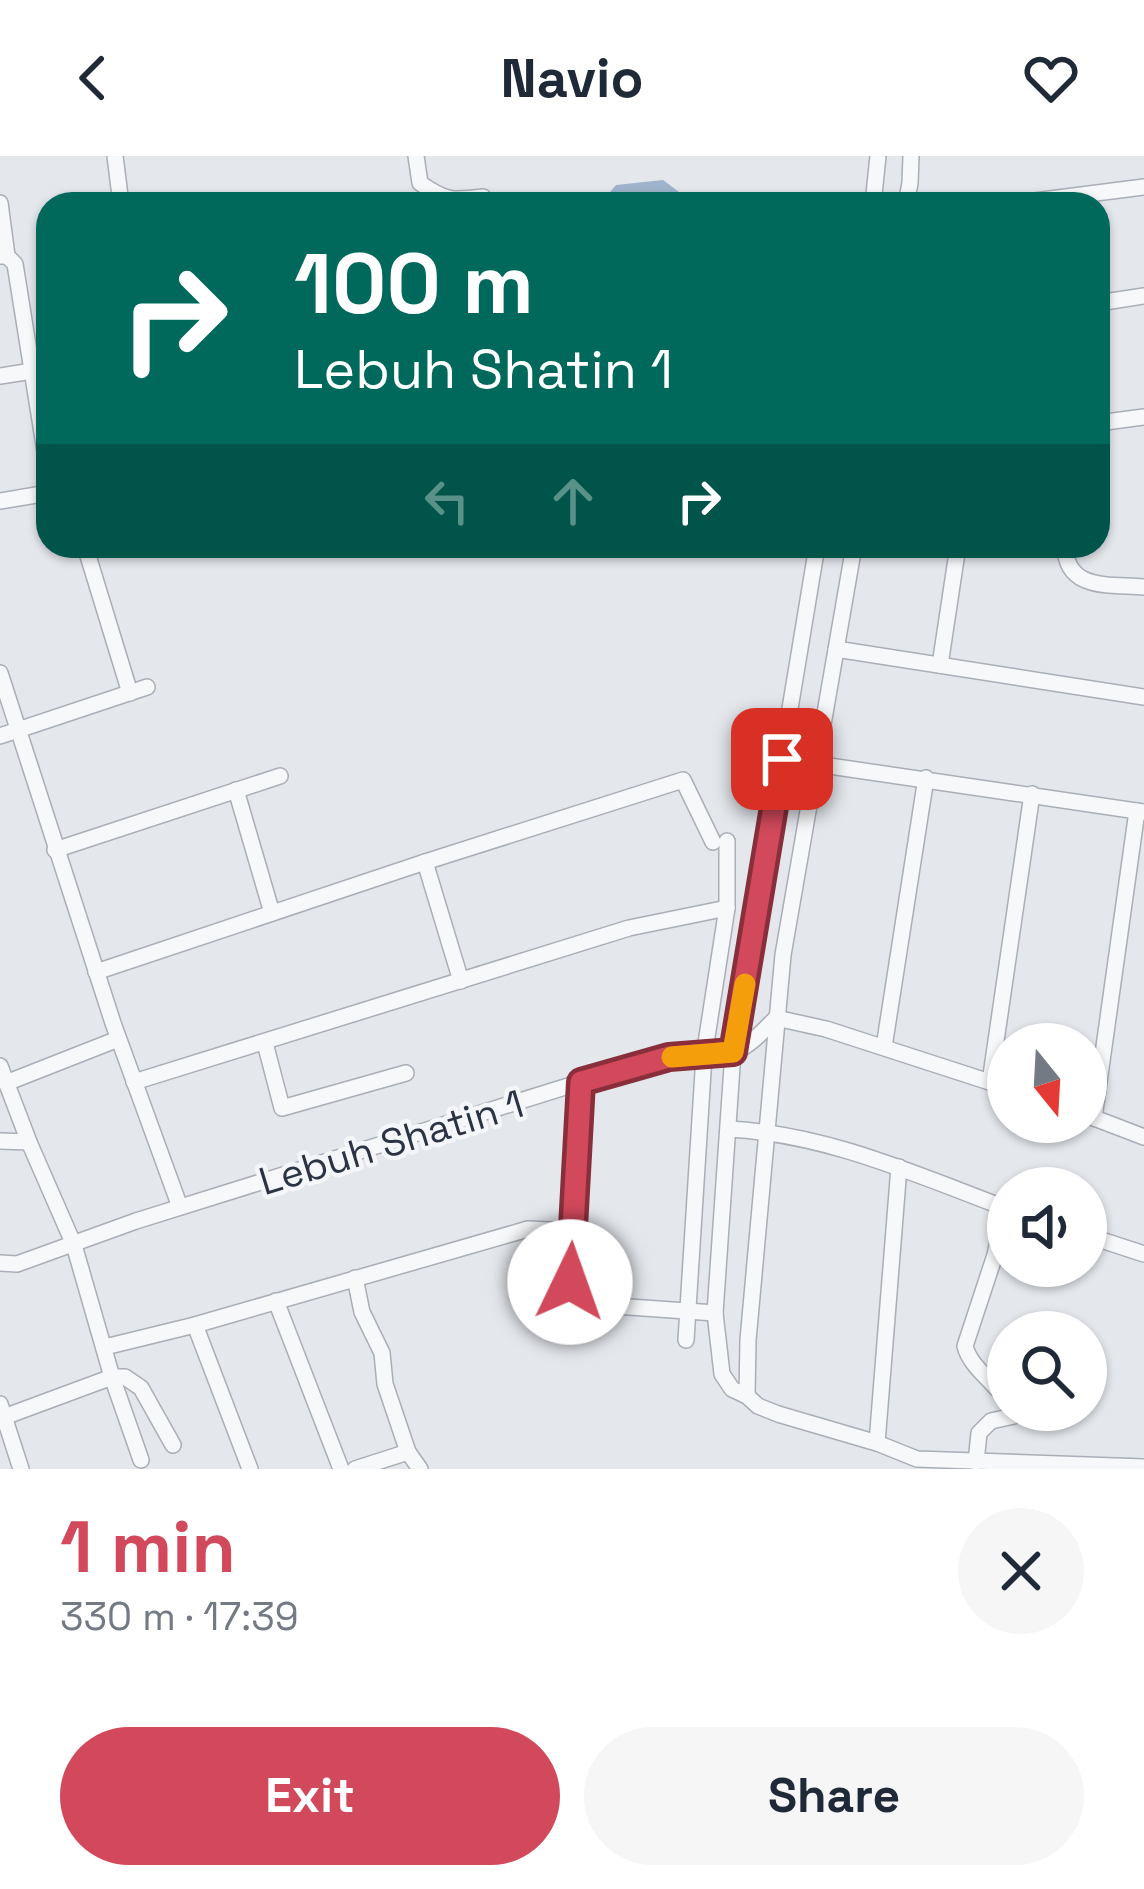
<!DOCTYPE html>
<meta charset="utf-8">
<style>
:root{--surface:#fff;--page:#f6f6f7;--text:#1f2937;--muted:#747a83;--accent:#d1495b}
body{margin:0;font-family:"Space Grotesk",sans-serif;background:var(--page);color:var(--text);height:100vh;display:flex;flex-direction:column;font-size:45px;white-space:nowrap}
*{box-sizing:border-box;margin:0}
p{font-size:39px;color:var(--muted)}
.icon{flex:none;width:66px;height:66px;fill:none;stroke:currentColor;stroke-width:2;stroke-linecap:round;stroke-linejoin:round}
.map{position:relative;height:1313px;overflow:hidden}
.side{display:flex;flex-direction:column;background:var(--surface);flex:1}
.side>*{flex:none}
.top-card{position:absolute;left:36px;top:36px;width:1074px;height:366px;border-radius:36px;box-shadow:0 3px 9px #0004;background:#00695c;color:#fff;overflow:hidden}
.needle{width:78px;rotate:162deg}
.tools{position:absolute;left:987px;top:867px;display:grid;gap:24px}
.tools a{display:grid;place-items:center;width:120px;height:120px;border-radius:50%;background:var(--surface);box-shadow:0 3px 9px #0004;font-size:60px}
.pin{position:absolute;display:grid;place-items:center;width:102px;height:102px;color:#fff;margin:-51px;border-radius:24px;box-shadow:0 6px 18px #0006}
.me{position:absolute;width:132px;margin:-66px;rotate:3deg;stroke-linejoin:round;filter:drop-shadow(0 0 9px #0008)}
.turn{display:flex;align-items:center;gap:42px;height:252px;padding:0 60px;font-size:54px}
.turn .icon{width:156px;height:156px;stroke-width:2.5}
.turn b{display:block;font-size:84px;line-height:102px}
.lanes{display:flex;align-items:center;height:114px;padding:0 60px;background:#0003;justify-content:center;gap:60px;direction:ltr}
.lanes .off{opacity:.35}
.round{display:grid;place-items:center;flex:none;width:126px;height:126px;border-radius:63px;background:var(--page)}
.summary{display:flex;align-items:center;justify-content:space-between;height:204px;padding:0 60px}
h1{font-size:72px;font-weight:700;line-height:90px;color:var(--accent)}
.primary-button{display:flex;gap:24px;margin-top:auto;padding:24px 60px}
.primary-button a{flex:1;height:138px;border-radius:72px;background:var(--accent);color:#fff;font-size:48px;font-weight:700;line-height:138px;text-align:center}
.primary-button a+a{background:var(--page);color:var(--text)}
header{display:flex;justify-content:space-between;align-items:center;height:156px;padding:0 60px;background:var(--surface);font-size:54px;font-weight:700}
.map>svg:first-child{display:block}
.water{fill:#9fb4cc}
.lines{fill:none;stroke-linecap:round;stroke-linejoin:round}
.street-casing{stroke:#a9aeb7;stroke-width:18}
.street{stroke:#f7f8fa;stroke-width:15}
.route-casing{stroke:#882f3b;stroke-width:30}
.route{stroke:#d1495b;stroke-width:21}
.slow{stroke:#f59e0b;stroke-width:21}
.labels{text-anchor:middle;stroke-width:9;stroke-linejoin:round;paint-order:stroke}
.street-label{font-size:39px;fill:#2b3445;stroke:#f4f6f9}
</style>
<header><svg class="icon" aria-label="back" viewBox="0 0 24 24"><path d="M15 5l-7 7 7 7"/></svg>Navio<svg class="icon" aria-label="heart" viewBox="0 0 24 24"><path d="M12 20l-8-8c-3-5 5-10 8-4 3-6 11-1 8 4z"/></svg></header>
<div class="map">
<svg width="1144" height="1313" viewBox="0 0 1144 1313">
<rect width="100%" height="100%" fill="#e4e7ec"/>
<path class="water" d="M 663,24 L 695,48 L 600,48 L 616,29 Z"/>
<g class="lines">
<g class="street-casing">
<g id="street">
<path d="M 115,0 L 121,48"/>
<path d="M 416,0 L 420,27 C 445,45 453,45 483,41"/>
<path d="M 0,47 L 7,100"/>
<path d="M 873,48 L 878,0"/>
<path d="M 906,48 L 910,27 L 911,0"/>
<path d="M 1010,48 L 1144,31"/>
<path d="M 0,100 L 7,100 L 15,108 L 48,314"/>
<path d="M 1098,147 L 1144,140"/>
<path d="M 0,220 L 32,215"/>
<path d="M 1098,267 L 1144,261"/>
<path d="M 0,345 L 48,337"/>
<path d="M 85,390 L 130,537"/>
<path d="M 817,390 L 733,896 L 715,1157 L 722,1218 L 732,1233 L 747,1240 L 758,1250 L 778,1258 L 877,1287 L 917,1303 L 1144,1311"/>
<path d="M 1065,390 C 1066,435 1109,428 1144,431"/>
<path d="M 836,493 L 1144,541"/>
<path d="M 940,509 L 958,390"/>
<path d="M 0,517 L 113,867 L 180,1051"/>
<path d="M 0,580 L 147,531"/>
<path d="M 782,603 L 1144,656"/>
<path d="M 236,634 L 272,757"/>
<path d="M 55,694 L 280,620"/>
<path d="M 425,706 L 461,825"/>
<path d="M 96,816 L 425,706 L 683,624 L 713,686"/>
<path d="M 776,862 L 826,873 L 1008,932"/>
<path d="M 265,887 L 282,952 L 406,917"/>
<path d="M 884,891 L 926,622"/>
<path d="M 0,910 L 29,986 L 74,1089 L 112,1221 L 141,1304"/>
<path d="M 134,926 L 629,772 L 727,752"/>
<path d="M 581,926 L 570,1126 L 577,1142 L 587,1148 L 715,1157"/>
<path d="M 990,926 L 1032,638"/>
<path d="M 6,927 L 118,883"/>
<path d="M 1089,960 L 1144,981"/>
<path d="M 1094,962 L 1137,655"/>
<path d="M 729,973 C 827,978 917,1019 1008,1053"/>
<path d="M 0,985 L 29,986"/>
<path d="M 1086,1079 L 1144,1098"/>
<path d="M 0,1107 L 17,1108 L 136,1065 L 645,906 C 673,900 711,905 736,895 C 752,888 764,874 776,862"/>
<path d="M 355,1122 L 362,1156 L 382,1197 L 385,1228 L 408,1296"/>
<path d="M 276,1145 L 341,1313"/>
<path d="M 195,1169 L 250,1313"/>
<path d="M 686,1184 L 704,900 L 727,752 L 727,685"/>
<path d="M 105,1191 L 195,1169 L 528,1073 L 573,1075"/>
<path d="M 998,1234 C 986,1220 969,1207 965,1190 L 995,1099 L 1005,1052"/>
<path d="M 1086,1237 L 1092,1234"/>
<path d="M 747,1240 L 748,1184 L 783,799 L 854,390"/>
<path d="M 0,1248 L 21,1313"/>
<path d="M 4,1261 L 112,1221 L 125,1221 L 141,1232 L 173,1289"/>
<path d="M 877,1287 L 899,1011"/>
<path d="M 976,1306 L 979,1277 L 991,1265 L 1040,1254"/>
<path d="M 355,1313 L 408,1296 L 420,1313"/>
</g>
</g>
<use href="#street" class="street"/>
</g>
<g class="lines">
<g class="route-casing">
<path id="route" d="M 570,1126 L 581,926 L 669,901 L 733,896 L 782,603"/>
</g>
<use href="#route" class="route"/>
<path class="slow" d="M 672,901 L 733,896 L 745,828"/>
</g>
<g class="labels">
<g class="street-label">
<text transform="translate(391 986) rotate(-17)" y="14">Lebuh Shatin 1</text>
</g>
</g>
</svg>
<div class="tools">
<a><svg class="needle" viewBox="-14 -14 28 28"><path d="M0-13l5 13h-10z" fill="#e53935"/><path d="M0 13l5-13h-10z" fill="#747a83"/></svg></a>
<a><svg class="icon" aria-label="sound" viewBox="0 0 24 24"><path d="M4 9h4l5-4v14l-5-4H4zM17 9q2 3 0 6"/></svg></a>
<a><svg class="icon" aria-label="search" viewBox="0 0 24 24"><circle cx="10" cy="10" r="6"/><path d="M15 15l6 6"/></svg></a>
</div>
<div class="pin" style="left:782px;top:603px;background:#d93025"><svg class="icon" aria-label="arrive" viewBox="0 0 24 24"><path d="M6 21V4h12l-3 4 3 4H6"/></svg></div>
<svg class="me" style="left:570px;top:1126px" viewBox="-20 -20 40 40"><circle r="19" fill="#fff"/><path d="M0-13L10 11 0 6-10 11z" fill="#d1495b"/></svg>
<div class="top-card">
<div class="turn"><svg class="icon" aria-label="right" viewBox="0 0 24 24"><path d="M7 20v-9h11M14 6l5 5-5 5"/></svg><div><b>100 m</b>Lebuh Shatin 1</div></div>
<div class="lanes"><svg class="icon off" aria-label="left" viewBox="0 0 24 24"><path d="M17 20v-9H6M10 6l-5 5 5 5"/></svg><svg class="icon off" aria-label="ahead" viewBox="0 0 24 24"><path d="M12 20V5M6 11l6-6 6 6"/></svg><svg class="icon" aria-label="right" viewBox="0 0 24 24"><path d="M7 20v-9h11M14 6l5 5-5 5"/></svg></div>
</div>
</div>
<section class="side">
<div class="summary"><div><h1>1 min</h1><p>330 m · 17:39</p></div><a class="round"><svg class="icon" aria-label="close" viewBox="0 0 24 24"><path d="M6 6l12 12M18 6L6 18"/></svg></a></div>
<div class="primary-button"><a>Exit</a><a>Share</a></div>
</section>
